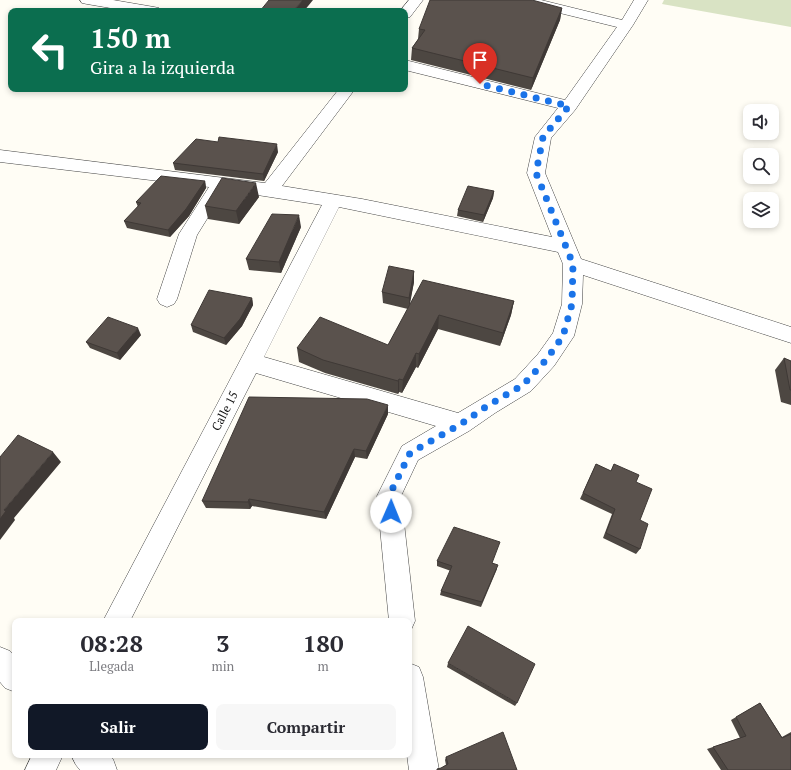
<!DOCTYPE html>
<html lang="es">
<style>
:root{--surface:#fff;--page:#f7f7f7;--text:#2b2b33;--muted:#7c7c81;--accent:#111827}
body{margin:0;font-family:"PT Serif",serif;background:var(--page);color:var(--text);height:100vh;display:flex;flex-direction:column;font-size:15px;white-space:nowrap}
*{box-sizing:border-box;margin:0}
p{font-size:13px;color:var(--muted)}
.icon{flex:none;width:22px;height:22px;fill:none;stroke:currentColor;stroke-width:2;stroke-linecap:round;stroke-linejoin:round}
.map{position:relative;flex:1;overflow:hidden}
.sheet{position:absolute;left:12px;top:618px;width:400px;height:140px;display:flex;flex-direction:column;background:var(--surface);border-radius:8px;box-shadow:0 2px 6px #0003}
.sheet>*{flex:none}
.guide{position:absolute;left:8px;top:8px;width:400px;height:84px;border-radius:8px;box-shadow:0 2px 6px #0003;background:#0b6e4f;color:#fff;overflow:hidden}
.controls{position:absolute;left:743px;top:104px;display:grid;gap:8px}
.controls a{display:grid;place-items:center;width:36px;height:36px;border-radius:8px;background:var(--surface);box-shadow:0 2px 6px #0003;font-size:20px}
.pin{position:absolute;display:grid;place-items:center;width:34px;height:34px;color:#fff;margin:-41px -17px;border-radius:50% 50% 50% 0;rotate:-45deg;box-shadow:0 0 4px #0007}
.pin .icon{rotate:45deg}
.me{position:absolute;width:44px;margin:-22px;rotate:1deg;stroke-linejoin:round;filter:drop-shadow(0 0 3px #0008)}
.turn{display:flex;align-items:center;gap:14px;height:84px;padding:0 16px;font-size:18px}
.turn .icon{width:52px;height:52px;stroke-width:2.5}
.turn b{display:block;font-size:28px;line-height:34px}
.eta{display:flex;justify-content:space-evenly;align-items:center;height:68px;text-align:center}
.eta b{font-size:24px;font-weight:600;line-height:28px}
.button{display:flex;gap:8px;margin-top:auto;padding:8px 16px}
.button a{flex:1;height:46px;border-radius:8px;background:var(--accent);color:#fff;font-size:16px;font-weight:600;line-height:46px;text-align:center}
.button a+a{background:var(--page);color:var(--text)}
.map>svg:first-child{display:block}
.cemetery{fill:#d9e3c4}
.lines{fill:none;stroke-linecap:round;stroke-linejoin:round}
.minor-casing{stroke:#444;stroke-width:1}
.minor{fill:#fff;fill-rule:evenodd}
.wall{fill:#4d4742}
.shaded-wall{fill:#3f3936}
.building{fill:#5a524d;stroke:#3f3936}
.route{stroke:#1a73e8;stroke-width:7;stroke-dasharray:0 12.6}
.labels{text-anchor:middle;stroke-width:4;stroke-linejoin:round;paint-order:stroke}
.street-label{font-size:12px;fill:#111;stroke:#fff}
</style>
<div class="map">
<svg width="791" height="770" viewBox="0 0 791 770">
<rect width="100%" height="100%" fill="#fffdf5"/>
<path class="cemetery" d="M 664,0 L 791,0 L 791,27 L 662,4 Z"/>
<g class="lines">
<g class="minor-casing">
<g id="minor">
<path d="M 80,0 L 113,0 L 154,7 L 159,8 L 161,11 L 128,11 L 87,4 L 82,3 Z"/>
<path d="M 409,0 L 423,0 L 410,17 L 405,18 L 405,11 L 400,11 Z"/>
<path d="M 517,0 L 541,0 L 622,20 L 634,0 L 648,0 L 633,25 L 575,110 L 551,138 L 545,173 L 581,259 L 791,327 L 791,343 L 583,275 L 582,304 L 574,336 L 554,366 L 531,391 L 495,413 L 469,431 L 418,460 L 401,496 L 415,621 L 411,630 L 409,631 L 409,621 L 389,621 L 377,496 L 402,446 L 436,426 L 256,373 L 130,621 L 103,621 L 322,205 L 225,190 L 197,235 L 177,299 L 174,304 L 167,307 L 160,304 L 157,299 L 179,234 L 209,187 L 0,162 L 0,150 L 265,183 L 339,89 L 355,89 L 282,186 L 362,199 L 552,237 L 527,173 L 535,137 L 558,108 L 405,70 L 405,60 L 565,100 L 617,27 L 519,3 ZM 339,207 L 558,252 L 563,264 L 562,304 L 553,333 L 538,354 L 515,379 L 458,413 L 264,357 Z"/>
<path d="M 0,647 L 10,651 L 15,657 L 15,692 L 5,688 L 0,682 Z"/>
<path d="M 409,663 L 419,667 L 423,677 L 439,770 L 409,770 L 407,755 L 409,755 Z"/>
<path d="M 32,755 L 63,755 L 56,770 L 25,770 Z"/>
<path d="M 71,755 L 108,755 L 113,759 L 117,770 L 80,770 L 76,765 Z"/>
</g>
</g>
<use href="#minor" class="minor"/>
</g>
<g class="wall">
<path d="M 562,8 L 560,20 L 531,90 L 411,60 L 412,48 L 418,39 L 419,29 Z"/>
<path d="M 278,152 L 264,181 L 175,170 L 173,163 Z"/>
<path d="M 205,181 L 206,188 L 189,216 L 170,237 L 127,228 L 124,221 L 138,207 L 136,202 Z"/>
<path d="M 494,191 L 493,198 L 483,222 L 457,216 L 458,210 Z"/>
<path d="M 259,197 L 239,224 L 208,219 L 205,206 Z"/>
<path d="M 301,227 L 281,273 L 249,270 L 246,259 Z"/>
<path d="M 414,271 L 414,282 L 409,306 L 514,301 L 511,315 L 500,346 L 438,329 L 418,368 L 416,367 L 402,393 L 399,392 L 398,394 L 325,373 L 299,362 L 297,348 L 388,345 L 408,309 L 383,303 L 382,292 Z"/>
<path d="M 252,298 L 253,305 L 242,326 L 226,345 L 193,332 L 191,325 Z"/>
<path d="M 141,335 L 120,360 L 90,348 L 86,342 Z"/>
<path d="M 784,358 L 791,361 L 791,405 L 781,402 L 775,370 Z"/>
<path d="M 388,414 L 367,459 L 355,457 L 326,519 L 252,506 L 250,509 L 206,508 L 202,501 Z"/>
<path d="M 596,464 L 611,471 L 614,464 L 636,482 L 640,520 L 640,549 L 636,554 L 603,538 L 612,514 L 580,499 Z"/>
<path d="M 437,561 L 493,563 L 497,569 L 481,607 L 440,595 L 441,591 L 451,571 L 437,566 Z"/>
<path d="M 448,663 L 517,703 L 515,706 L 447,667 Z"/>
<path d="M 760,703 L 782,737 L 791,732 L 791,770 L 721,770 L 707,749 L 740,738 L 731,720 Z"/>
<path d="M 446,757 L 517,770 L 437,770 L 437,769 L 441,768 L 446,765 L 445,760 Z"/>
</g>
<g class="shaded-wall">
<path d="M 303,0 L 313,0 L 304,11 L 293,11 Z"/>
<path d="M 562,8 L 560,20 L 531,90 L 533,78 Z"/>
<path d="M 277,144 L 278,152 L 264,181 L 263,174 Z"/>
<path d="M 205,181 L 206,188 L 189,216 L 170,237 L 168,230 Z"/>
<path d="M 256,183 L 259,197 L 239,224 L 236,211 Z"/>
<path d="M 494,191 L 493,198 L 483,222 L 484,215 Z"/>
<path d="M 299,215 L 301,227 L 281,273 L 279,262 Z"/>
<path d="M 414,271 L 414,282 L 409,309 L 409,298 Z"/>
<path d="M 252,298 L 253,305 L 242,326 L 226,345 L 224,338 Z"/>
<path d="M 514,301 L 511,315 L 500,346 L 503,333 Z"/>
<path d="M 439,315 L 438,329 L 418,368 L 419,354 Z"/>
<path d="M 138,328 L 141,335 L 120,360 L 117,353 Z"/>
<path d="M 416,353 L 416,367 L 402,393 L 403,380 Z"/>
<path d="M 399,379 L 399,392 L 398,394 L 398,381 Z"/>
<path d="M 388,405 L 388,414 L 367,459 L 366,451 Z"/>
<path d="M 354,449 L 355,457 L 326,519 L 324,512 Z"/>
<path d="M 53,452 L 61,462 L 14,518 L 15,520 L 0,540 L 0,519 L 4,510 Z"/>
<path d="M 249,499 L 252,506 L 250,509 L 248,502 Z"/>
</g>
<g class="building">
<path d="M 269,0 L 303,0 L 293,11 L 260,11 Z"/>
<path d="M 430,0 L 532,0 L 562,8 L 533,78 L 412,48 L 425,30 L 419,29 Z"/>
<path d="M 219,137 L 277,144 L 263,174 L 173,163 L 196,139 L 218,142 Z"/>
<path d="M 161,176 L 205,181 L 186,209 L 168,230 L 124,221 L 141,203 L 136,202 Z"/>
<path d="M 222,178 L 256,183 L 236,211 L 205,206 Z"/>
<path d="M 468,186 L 494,191 L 484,215 L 458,210 Z"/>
<path d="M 272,214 L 299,215 L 279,262 L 246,259 Z"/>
<path d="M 389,266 L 414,271 L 409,298 L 382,292 Z"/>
<path d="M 423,280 L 514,301 L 503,333 L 439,315 L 419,354 L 416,353 L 403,380 L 399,379 L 398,381 L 323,360 L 297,348 L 320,317 L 388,345 Z"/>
<path d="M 209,290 L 252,298 L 240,319 L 224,338 L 191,325 Z"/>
<path d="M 108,317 L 138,328 L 117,353 L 86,342 Z"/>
<path d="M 784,358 L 791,361 L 791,390 L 790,390 Z"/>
<path d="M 249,397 L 367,399 L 388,405 L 366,451 L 354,449 L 324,512 L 249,499 L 248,502 L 202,501 Z"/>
<path d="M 18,435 L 53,452 L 4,510 L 6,511 L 0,519 L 0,457 Z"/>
<path d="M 596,464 L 611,471 L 614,464 L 639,475 L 636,482 L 652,489 L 640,520 L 648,524 L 640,549 L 606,533 L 615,509 L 583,493 Z"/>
<path d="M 454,527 L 500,542 L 492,563 L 498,565 L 482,602 L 441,591 L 452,566 L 437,561 Z"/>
<path d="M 468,626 L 535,664 L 517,703 L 448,663 Z"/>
<path d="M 760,703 L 782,738 L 791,734 L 791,770 L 728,770 L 713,747 L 746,736 L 736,717 Z"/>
<path d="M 503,732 L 517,770 L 437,770 L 437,769 L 441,768 L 448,764 L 446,757 Z"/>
</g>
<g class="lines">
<path class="route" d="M 391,512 L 389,496 L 410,453 L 461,424 L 487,406 L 523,385 L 546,360 L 563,336 L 572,304 L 573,264 L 536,173 L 543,137 L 569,106 L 480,84"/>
</g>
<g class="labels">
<g class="street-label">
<text transform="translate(225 411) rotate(-63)" y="4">Calle 15</text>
</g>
</g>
</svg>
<div class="controls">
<a><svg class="icon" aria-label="sound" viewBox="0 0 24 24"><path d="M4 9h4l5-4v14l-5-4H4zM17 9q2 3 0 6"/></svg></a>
<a><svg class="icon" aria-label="search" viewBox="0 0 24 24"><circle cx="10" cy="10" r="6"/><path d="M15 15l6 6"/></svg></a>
<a><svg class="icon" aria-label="layers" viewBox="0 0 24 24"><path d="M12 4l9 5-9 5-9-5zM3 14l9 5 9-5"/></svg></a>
</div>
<div class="pin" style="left:480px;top:84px;background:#d93025"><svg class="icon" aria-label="arrive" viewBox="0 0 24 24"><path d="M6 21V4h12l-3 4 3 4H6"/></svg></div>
<svg class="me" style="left:391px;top:512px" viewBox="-20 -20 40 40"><circle r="19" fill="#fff"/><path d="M0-13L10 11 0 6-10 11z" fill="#1a73e8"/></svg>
<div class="guide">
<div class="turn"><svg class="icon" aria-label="left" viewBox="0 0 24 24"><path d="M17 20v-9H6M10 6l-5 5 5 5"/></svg><div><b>150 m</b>Gira a la izquierda</div></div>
</div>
<section class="sheet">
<div class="eta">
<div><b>08:28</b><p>Llegada</p></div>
<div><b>3</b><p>min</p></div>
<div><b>180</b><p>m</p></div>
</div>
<div class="button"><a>Salir</a><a>Compartir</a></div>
</section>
</div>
